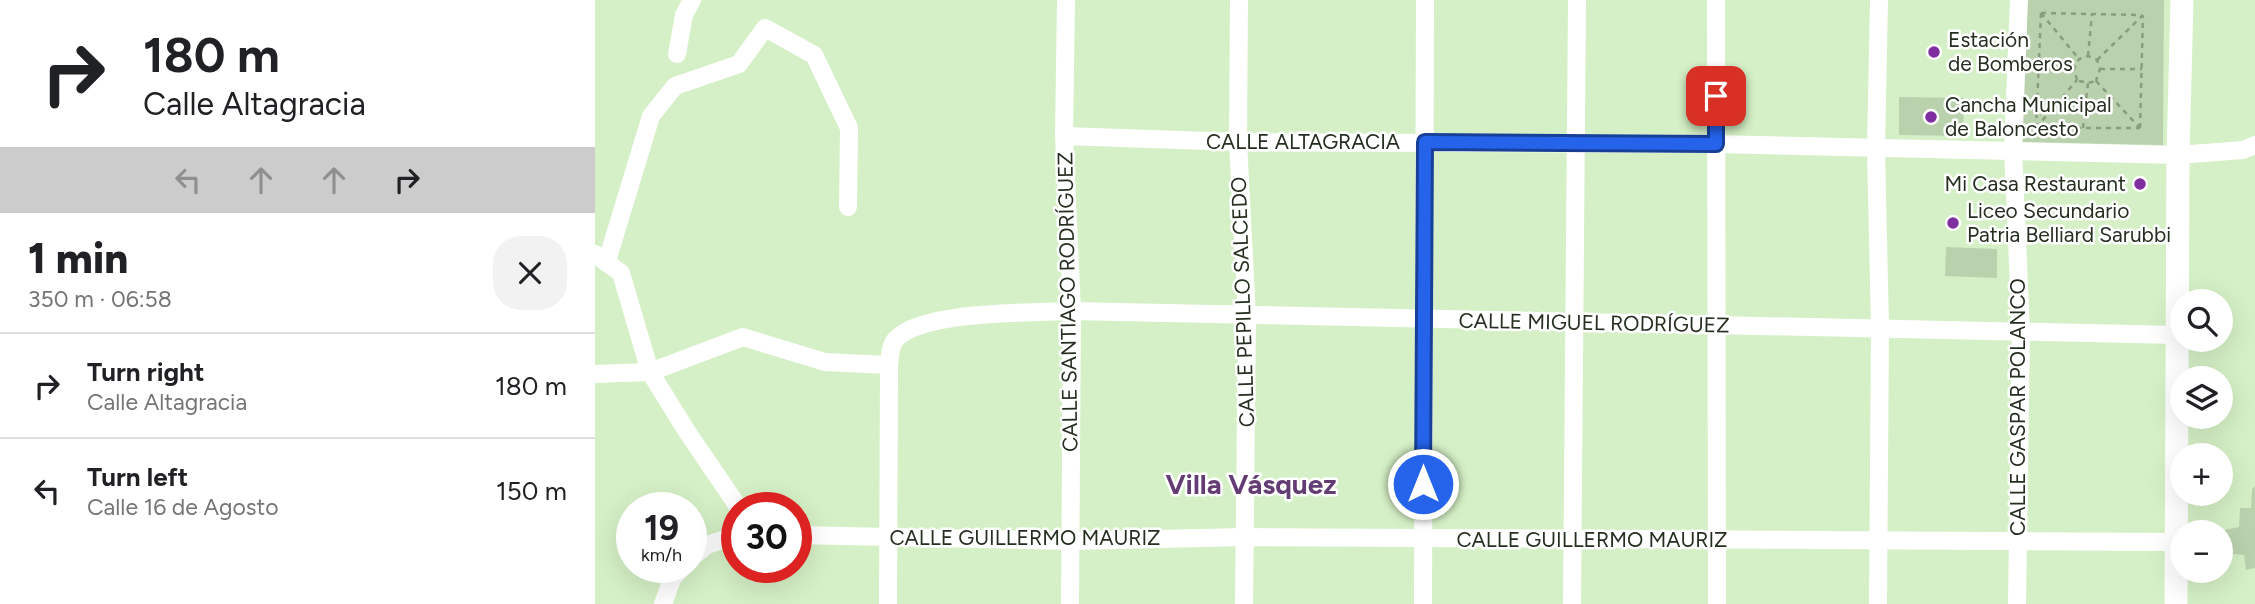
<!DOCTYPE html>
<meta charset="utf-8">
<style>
:root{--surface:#fff;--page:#f2f2f2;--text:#202124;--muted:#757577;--line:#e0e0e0}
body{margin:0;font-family:Figtree,sans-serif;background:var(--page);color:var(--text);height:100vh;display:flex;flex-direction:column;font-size:26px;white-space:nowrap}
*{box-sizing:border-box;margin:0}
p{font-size:23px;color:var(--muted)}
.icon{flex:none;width:38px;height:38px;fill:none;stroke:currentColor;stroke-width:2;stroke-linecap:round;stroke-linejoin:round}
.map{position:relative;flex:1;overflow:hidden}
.side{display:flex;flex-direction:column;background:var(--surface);width:595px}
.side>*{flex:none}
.guide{background:#fff;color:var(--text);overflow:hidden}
.buttons{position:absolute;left:1575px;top:289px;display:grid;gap:14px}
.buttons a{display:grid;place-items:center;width:63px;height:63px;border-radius:50%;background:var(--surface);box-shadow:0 7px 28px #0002;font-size:35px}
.speed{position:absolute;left:21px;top:492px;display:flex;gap:14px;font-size:35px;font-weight:700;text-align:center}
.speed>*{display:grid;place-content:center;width:91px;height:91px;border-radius:50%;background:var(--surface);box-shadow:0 7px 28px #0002;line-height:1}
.speed small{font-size:18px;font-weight:400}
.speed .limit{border:10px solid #d22;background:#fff;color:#111}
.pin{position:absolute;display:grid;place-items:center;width:60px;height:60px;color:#fff;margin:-30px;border-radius:14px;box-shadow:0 4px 10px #0006}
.me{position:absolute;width:77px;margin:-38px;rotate:0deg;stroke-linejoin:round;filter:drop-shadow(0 0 5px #0008)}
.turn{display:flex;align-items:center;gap:24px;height:147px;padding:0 28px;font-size:32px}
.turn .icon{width:91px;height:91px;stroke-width:2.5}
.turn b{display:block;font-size:49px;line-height:60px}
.lanes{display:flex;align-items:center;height:66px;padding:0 28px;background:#0003;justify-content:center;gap:35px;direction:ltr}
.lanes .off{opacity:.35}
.round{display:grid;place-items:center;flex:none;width:74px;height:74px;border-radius:28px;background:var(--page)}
.summary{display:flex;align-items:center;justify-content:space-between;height:119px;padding:0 28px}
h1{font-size:42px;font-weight:800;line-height:52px}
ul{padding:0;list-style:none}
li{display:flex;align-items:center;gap:21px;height:105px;padding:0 28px;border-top:2px solid var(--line)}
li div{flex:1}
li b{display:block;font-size:26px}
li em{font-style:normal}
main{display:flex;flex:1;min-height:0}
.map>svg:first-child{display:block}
.green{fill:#bad1ae}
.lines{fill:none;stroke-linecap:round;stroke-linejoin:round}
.path{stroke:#899d7f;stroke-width:2.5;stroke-dasharray:5 5;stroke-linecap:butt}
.minor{stroke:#fff;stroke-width:18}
.major{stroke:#fff;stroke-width:23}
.route-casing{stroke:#184099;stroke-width:18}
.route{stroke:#2563eb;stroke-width:12}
.poi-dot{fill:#7f2e9f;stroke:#fff;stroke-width:2.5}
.labels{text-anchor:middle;stroke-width:5;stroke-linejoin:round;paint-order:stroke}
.poi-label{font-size:21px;fill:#252f20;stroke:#fff;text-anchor:start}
.street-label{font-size:21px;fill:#252f20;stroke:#fff}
.district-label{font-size:28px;font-weight:bold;fill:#633c74;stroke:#fff}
</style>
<main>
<section class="side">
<div class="guide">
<div class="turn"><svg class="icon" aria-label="right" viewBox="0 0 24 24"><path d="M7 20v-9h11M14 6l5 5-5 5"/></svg><div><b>180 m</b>Calle Altagracia</div></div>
<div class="lanes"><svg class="icon off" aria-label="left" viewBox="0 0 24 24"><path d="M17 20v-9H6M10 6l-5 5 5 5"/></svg><svg class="icon off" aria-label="ahead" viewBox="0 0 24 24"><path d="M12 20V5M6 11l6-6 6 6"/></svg><svg class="icon off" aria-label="ahead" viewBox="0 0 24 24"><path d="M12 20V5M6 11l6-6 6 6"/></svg><svg class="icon" aria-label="right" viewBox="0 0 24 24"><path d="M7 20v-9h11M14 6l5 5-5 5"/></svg></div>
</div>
<div class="summary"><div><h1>1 min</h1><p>350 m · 06:58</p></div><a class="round"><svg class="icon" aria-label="close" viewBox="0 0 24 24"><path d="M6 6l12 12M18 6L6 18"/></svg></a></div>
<ul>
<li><svg class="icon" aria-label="right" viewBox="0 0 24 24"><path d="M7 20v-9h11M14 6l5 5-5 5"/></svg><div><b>Turn right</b><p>Calle Altagracia</p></div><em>180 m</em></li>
<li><svg class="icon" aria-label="left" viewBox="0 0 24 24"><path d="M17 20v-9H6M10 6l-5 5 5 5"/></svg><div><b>Turn left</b><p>Calle 16 de Agosto</p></div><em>150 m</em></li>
</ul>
</section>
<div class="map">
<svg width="1660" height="604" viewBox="0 0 1660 604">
<rect width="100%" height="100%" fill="#d5f0c6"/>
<g class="green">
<path d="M 1429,0 L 1569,0 L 1568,145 L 1428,142 Z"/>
<path d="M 1304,97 L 1369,98 L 1368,136 L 1304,135 Z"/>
<path d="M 1351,247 L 1402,249 L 1402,278 L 1350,276 Z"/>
<path d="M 1660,486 L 1660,568 L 1651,570 L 1649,555 L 1629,553 C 1625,545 1625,538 1630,530 L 1644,527 L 1645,508 L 1656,508 L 1657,489 Z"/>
</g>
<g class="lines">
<g class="path">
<path d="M 1446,13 L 1547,15"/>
<path d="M 1446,13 L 1484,59"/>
<path d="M 1493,56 L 1497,14"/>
<path d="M 1502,60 L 1547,16"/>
<path d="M 1443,69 L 1478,69"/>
<path d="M 1505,69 L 1547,69"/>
<path d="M 1482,80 L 1479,69 L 1484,59 L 1493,56 L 1502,60 L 1505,69 L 1501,81"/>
<path d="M 1484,81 L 1493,83 L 1501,81"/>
<path d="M 1501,81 L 1544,127"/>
<path d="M 1441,128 L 1446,13"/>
<path d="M 1441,128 L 1545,128"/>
<path d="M 1441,128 L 1482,80"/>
<path d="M 1488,128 L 1493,83"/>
<path d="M 1545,128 L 1548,15"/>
</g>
<g class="minor">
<path d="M 471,0 L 469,136 L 477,311 L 475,604"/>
<path d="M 644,0 L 643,142 L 652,316 L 649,604"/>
<path d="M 1121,0 L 1122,604"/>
<path d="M 82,54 L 89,15 L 97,0"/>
<path d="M 469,136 L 643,142 L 1120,144 L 1583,155 L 1648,150 L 1660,145"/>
<path d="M 0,254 L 26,273 L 55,372 L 91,430 L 144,508"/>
<path d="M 12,261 L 56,116 L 80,86 L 144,64 L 170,28 L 219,55 L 254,128 L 253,207"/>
<path d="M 0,374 L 55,372 L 148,337 L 230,362 L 294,365"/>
<path d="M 201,535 L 476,541 L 650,537 L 1582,542"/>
<path d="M 96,558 L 112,545 L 142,535"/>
<path d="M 68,604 L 77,579 L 88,567"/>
<path d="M 293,604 L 294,365 C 295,357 295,345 301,339 C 329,310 437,313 477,311 L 1582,335"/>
<path d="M 828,604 L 830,0"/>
<path d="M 977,604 L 982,0"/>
<path d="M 1283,604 L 1285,328 L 1281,149 L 1284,0"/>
<path d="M 1422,604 L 1426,331 L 1418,150 L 1424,0"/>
</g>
<path class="major" d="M 1581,604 L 1583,155 L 1587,0"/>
</g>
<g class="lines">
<g class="route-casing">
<path id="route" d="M 828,484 L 830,142 L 1121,144 L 1121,96"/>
</g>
<use href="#route" class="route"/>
</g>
<g class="poi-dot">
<circle cx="1339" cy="52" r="7"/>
<circle cx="1336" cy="117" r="7"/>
<circle cx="1545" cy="184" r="7"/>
<circle cx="1358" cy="223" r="7"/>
</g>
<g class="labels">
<g class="poi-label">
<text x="1353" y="47">Estación<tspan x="1353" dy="24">de Bomberos</tspan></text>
<text x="1350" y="112">Cancha Municipal<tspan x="1350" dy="24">de Baloncesto</tspan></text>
<text x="1531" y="191" text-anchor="end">Mi Casa Restaurant</text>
<text x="1372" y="218">Liceo Secundario<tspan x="1372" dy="24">Patria Belliard Sarubbi</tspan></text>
</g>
<g class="street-label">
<text x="708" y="149">CALLE ALTAGRACIA</text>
<text transform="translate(473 302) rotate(-91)" y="7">CALLE SANTIAGO RODRÍGUEZ</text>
<text transform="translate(648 302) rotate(-92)" y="7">CALLE PEPILLO SALCEDO</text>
<text transform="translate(999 323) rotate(1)" y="7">CALLE MIGUEL RODRÍGUEZ</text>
<text transform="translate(1423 407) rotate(-90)" y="7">CALLE GASPAR POLANCO</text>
<text x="430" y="545">CALLE GUILLERMO MAURIZ</text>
<text x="997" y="547">CALLE GUILLERMO MAURIZ</text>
</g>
<g class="district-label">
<text x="656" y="494">Villa Vásquez</text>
</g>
</g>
</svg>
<div class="buttons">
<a><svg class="icon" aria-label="search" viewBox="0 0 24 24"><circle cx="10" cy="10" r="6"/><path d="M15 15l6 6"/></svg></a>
<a><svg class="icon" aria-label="layers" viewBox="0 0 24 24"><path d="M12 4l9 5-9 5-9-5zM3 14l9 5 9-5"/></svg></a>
<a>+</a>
<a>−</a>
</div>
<div class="speed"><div>19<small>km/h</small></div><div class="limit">30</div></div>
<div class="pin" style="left:1121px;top:96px;background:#d93025"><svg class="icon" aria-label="arrive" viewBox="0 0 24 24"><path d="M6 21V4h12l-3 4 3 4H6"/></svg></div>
<svg class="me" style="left:828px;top:484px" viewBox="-20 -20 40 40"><circle r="17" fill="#2563eb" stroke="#fff" stroke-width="3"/><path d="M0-11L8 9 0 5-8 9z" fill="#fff"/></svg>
</div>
</main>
